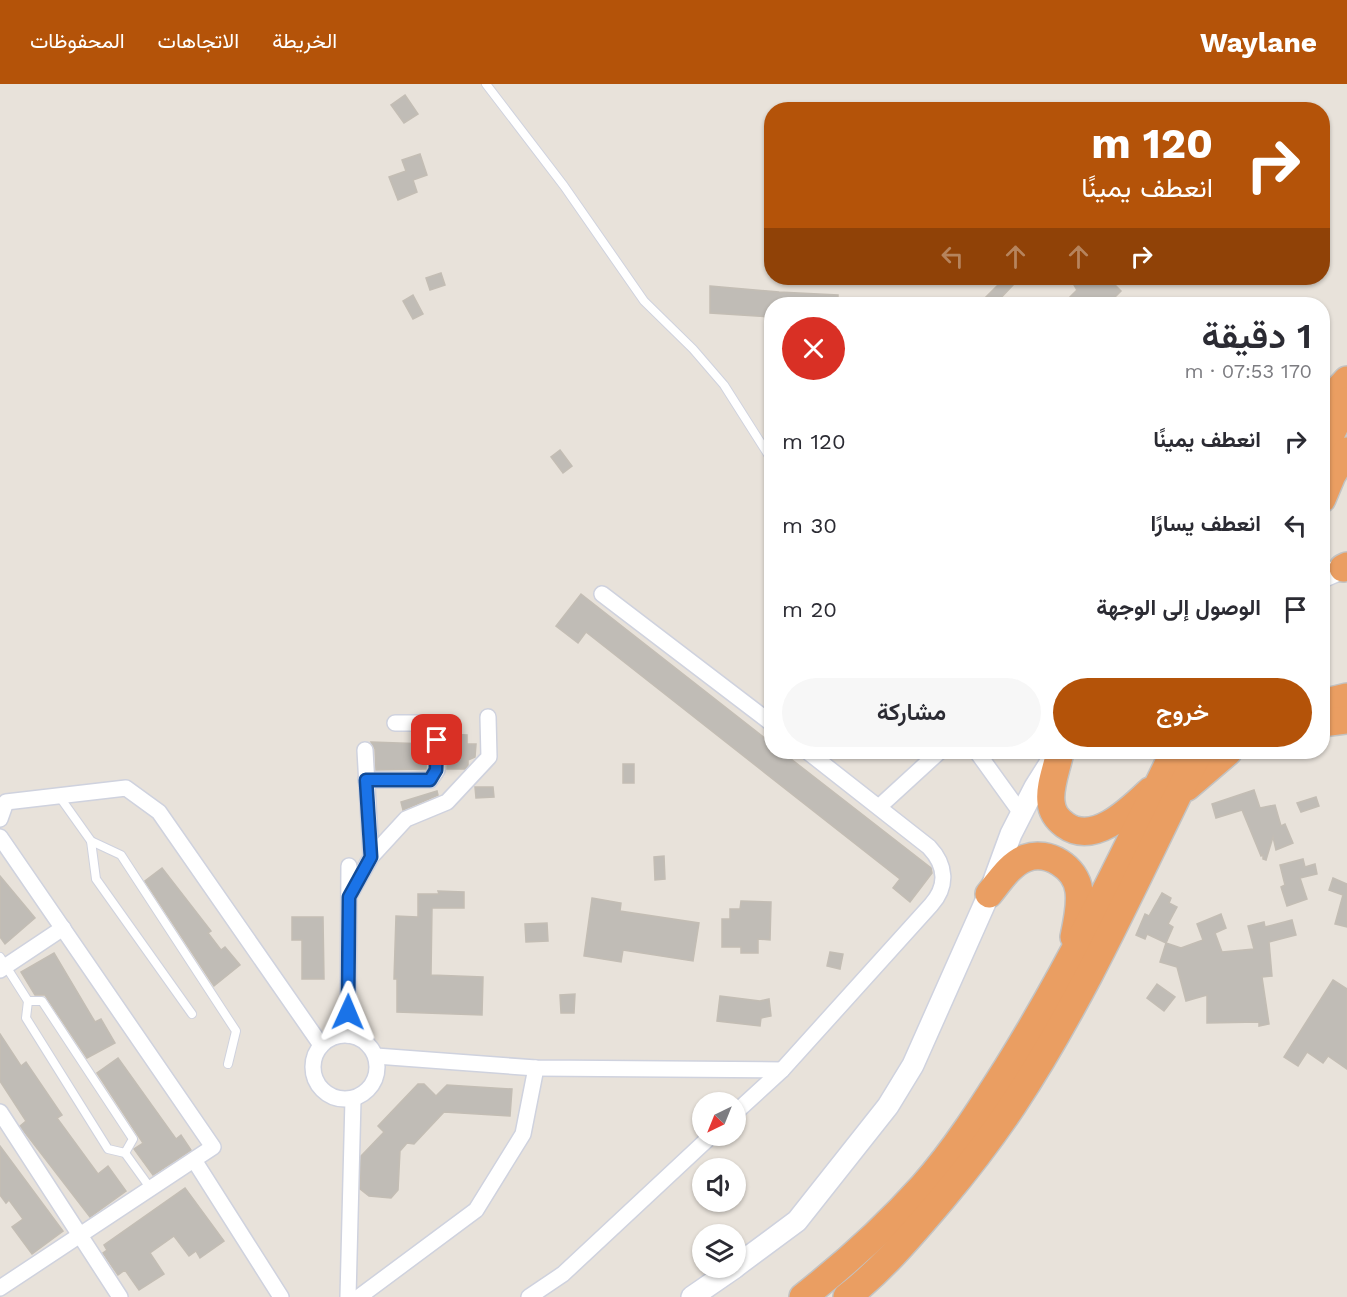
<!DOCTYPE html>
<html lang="ar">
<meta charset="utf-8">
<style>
:root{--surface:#fff;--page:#f7f7f7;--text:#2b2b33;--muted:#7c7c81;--accent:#b45309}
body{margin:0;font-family:"Work Sans",Vazirmatn,sans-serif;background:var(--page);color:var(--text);direction:rtl;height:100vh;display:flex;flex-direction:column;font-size:22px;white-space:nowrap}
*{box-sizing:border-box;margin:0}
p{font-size:20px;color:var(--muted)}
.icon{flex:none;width:33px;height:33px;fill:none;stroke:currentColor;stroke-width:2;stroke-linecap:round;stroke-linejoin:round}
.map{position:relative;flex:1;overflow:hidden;direction:ltr}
.drawer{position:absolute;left:764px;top:213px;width:566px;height:462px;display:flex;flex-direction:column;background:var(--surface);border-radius:24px;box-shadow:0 2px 4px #0004;direction:rtl}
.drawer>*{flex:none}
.top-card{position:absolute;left:764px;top:18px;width:566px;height:183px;border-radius:24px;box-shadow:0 2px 4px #0004;direction:rtl;background:#b45309;color:#fff;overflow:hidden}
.needle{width:39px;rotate:223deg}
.fabs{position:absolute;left:692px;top:1008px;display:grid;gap:12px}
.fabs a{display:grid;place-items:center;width:54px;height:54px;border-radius:50%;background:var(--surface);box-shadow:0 2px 4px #0004;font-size:30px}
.pin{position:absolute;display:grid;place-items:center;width:51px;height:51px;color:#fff;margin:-26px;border-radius:12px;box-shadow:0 3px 9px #0006}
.me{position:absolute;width:66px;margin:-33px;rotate:1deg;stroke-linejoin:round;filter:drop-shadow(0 0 4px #0008)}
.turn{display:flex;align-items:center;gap:21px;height:126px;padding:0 18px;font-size:27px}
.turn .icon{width:78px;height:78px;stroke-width:2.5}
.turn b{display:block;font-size:42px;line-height:51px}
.lanes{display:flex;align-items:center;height:57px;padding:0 18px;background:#0003;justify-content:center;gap:30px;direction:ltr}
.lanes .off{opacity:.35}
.round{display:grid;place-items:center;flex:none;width:63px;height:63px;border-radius:32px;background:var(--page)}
.headline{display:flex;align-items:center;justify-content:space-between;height:102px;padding:0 18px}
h1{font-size:36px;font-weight:600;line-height:45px}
.primary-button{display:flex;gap:12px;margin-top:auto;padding:12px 18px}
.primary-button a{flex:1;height:69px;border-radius:36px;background:var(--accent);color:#fff;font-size:24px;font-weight:600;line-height:69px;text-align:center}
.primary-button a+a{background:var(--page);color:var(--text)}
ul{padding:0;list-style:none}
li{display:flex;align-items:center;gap:18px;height:84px;padding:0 18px}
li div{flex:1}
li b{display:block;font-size:22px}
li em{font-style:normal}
header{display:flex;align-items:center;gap:36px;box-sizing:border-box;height:84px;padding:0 30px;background:var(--accent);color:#fff}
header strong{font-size:28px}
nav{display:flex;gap:33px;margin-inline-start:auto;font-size:21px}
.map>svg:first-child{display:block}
.building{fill:#c0bcb6;stroke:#c3bdb4;stroke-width:1.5}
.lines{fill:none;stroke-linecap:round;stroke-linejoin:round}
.service-casing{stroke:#cfd2de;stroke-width:10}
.minor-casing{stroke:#cfd2de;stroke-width:18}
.secondary-casing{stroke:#cfd2de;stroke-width:24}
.motorway-casing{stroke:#c3c3c3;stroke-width:30}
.service{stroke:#fff;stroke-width:8}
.minor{stroke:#fff;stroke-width:15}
.secondary{stroke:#fff;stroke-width:21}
.motorway{stroke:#ea9e62;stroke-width:27}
.route-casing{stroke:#114b97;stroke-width:15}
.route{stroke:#1a73e8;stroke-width:10}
</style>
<header>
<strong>Waylane</strong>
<nav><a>الخريطة</a><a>الاتجاهات</a><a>المحفوظات</a></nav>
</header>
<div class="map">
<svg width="1347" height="1213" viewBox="0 0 1347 1213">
<rect width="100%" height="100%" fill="#e8e2da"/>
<g class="building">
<path d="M 405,11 L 418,30 L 404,39 L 391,21 Z"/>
<path d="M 420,70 L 427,91 L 413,96 L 417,108 L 398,116 L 389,93 L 406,87 L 402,76 Z"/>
<path d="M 441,189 L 445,201 L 430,206 L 426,194 Z"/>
<path d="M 1005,194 L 1013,201 L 995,220 L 992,220 L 985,214 Z"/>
<path d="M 1070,194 L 1108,194 L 1121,207 L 1108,220 L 1078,220 L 1070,213 L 1077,206 Z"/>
<path d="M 710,202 L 779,208 L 838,211 L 838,220 L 771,220 L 771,233 L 710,229 Z"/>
<path d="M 413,211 L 423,230 L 413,235 L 403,217 Z"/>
<path d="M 560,366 L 572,382 L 563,389 L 551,373 Z"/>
<path d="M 581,510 L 771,659 L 771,668 L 782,668 L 931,784 L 932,789 L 910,818 L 893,804 L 900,795 L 586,548 L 578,559 L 556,542 Z"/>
<path d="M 448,650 L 467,651 L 467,660 L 476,660 L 475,673 L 468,676 L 468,681 L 465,685 L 447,685 Z"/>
<path d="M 371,658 L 427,660 L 426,685 L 376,686 L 375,665 Z"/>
<rect x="623" y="680" width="11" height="19"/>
<path d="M 475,703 L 493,703 L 494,713 L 476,714 Z"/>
<path d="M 1254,706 L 1260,724 L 1275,721 L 1281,742 L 1285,740 L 1293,759 L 1276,766 L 1273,753 L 1266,776 L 1263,775 L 1263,771 L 1261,772 L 1242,726 L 1216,734 L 1212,720 Z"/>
<path d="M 437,707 L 438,711 L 403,726 L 401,718 Z"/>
<path d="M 1316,713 L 1319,722 L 1301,728 L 1297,719 Z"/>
<path d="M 664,772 L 665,795 L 655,796 L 654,773 Z"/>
<path d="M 1303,775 L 1305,783 L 1315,780 L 1317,790 L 1300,794 L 1307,815 L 1287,822 L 1281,803 L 1285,801 L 1280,781 Z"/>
<path d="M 162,784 L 211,847 L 208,849 L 221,866 L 225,863 L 240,881 L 214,902 L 145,797 Z"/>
<path d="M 0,792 L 35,834 L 5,860 L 0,853 Z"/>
<path d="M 1333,794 L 1347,800 L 1347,843 L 1335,840 L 1343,811 L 1329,806 Z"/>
<path d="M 438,807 L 464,808 L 464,824 L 432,824 L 431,891 L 483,893 L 482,931 L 397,928 L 397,895 L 394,895 L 396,832 L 418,833 L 418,810 L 439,810 Z"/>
<path d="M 1162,809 L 1171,814 L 1169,819 L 1177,823 L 1168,840 L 1173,843 L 1166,859 L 1147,850 L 1145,855 L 1136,851 L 1145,830 L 1149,832 Z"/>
<path d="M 592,814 L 621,819 L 620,827 L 699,839 L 693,877 L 623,866 L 621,878 L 584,872 Z"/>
<path d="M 741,817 L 771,818 L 770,856 L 758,855 L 758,869 L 741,869 L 741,863 L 722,863 L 722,835 L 730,835 L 730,825 L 740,825 Z"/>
<path d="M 1221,830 L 1226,844 L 1215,849 L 1222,868 L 1254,865 L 1248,842 L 1264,838 L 1265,843 L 1292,836 L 1296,851 L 1269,858 L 1272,892 L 1262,893 L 1269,940 L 1259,942 L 1259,938 L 1207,939 L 1207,911 L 1186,917 L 1177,883 L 1160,878 L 1166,859 L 1181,864 L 1203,856 L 1197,840 Z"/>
<path d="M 292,833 L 323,833 L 324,895 L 302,895 L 302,856 L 292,856 Z"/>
<path d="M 547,839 L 548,857 L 526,858 L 525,840 Z"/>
<path d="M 830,868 L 843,870 L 840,885 L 827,882 Z"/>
<path d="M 54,869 L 95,938 L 101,935 L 115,959 L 87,974 L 45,911 L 35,911 L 21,888 Z"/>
<path d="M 1333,896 L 1347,905 L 1347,985 L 1328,972 L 1323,979 L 1307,968 L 1298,982 L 1284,973 Z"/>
<path d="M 1157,900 L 1175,913 L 1164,927 L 1147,914 Z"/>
<path d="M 575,910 L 574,929 L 561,929 L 560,911 Z"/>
<path d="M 720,912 L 760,917 L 769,915 L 771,932 L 761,934 L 760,942 L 717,937 Z"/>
<path d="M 0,950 L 21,982 L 26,978 L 62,1031 L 57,1034 L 98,1090 L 108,1082 L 126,1107 L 90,1133 L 20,1042 L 26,1037 L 0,997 Z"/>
<path d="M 118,974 L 176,1055 L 181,1051 L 191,1066 L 153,1091 L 134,1065 L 143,1059 L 97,989 Z"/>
<path d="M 418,1000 L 424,1000 L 436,1012 L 447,1001 L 512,1005 L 510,1032 L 444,1028 L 414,1060 L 407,1059 L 400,1067 L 398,1106 L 391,1114 L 369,1112 L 360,1105 L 361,1072 L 384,1048 L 378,1042 Z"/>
<path d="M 0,1062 L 63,1147 L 32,1170 L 12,1143 L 23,1135 L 9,1116 L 6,1119 L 0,1111 Z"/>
<path d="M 185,1104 L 224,1157 L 200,1174 L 196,1167 L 189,1172 L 174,1152 L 150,1169 L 164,1190 L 139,1206 L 125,1186 L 118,1191 L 103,1169 L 107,1166 L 104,1161 Z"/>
</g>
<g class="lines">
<g class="service-casing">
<g id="service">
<path d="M 486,0 L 564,102 L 644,217 L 693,265 L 724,301 L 771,375"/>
<path d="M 59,712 L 91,757 L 96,795 L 192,930"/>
<path d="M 91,757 L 121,771 L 236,947 L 228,980"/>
<path d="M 0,873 L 28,917"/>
<path d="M 28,917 L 42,917 L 133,1055 L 125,1069 L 108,1065 L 26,934 Z"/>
<path d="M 125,1069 L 151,1105"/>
</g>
</g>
<g class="minor-casing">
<g id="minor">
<path d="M 602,510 L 771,639"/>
<path d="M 365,666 L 371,773"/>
<path d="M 977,668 L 1021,729"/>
<path d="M 366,696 L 430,696 L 437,686 L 436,639 L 395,639"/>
<path d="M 880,722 L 939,668"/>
<path d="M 0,735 L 6,718 L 126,704 L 159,728 L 321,961"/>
<path d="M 0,753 L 213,1063 L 0,1204"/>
<path d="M 349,812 L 371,773 L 406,735 L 447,718 L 489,673 L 488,633"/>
<path d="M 0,886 L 63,844"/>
<circle cx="345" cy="983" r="32"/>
<path d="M 348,951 L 349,782"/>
<path d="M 376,972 L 536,984 L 782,986"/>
<path d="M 0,1028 L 120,1213"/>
<path d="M 735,1029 L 782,986 L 931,821 C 948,802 946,781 929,763 L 808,668"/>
<path d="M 194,1076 L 281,1213"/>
<path d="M 348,1213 L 353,1015"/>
<path d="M 359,1213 L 476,1126 L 523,1050 L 536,984"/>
<path d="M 529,1213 L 563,1190 L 711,1052"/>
</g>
</g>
<g class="secondary-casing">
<g id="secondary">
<path d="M 1322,493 L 1343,484"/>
<path d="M 735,1183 L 797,1137 L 888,1022 L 913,981 L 989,810 L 1011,750 L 1035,703 L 1054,673"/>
<path d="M 692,1213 L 734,1184"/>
</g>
</g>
<g class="motorway-casing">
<g id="motorway">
<path d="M 1322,323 L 1347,296"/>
<path d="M 1322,368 L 1347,317"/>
<path d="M 1322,415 L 1332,391 L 1347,367"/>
<path d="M 1343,484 L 1347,482"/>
<path d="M 1322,619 L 1347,613"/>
<path d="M 1322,639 L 1347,636"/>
<path d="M 1060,668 C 1057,684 1049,702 1051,718 C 1052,729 1057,735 1065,741 C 1094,762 1130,726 1150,707"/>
<path d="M 1187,703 L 1228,668"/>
<path d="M 989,810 C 999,798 1010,780 1026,774 C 1048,766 1076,783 1079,807 C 1081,821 1077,839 1074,853"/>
<path d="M 803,1213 C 845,1180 887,1142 923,1102 C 955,1066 981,1025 1007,984 C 1070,883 1122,775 1174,668"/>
<path d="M 847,1213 C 883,1185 912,1150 942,1115 C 967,1085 991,1054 1013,1021 C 1086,911 1140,786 1199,668"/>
</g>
</g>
<use href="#service" class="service"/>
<use href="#minor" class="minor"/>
<use href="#secondary" class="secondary"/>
<use href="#motorway" class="motorway"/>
</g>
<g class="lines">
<g class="route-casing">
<path id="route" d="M 348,928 L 349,813 L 371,773 L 366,696 L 430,696 L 436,686 L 437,656"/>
</g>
<use href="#route" class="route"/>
</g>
</svg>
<div class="fabs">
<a><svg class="needle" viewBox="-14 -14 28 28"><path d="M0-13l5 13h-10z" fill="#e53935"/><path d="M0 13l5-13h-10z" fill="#7c7c81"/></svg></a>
<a><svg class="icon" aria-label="sound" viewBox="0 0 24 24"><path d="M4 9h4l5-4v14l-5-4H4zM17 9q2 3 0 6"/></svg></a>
<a><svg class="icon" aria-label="layers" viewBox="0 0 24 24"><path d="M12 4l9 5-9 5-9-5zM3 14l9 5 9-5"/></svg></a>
</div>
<div class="pin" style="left:437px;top:656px;background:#d93025"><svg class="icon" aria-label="arrive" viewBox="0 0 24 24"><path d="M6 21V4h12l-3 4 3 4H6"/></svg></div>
<svg class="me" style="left:348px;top:928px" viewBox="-20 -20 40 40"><path d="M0-17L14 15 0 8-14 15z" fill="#1a73e8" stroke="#fff" stroke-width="4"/></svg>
<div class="top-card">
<div class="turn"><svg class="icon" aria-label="right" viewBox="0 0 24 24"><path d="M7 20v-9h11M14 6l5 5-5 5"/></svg><div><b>120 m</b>انعطف يمينًا</div></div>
<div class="lanes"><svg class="icon off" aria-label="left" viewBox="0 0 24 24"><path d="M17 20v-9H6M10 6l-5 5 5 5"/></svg><svg class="icon off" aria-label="ahead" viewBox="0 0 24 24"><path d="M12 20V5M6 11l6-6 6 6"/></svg><svg class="icon off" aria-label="ahead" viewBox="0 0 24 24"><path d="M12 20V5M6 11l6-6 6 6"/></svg><svg class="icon" aria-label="right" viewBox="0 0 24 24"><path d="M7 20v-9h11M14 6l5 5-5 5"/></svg></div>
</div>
<section class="drawer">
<div class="headline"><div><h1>1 دقيقة</h1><p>170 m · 07:53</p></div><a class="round" style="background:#d93025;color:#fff"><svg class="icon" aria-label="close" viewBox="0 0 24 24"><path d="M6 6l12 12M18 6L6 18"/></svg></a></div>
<ul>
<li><svg class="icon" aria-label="right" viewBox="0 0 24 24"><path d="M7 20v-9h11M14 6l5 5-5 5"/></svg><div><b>انعطف يمينًا</b></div><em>120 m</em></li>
<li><svg class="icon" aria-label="left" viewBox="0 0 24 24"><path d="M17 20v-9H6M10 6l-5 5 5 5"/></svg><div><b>انعطف يسارًا</b></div><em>30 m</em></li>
<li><svg class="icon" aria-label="arrive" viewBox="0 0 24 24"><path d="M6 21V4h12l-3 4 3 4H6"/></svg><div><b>الوصول إلى الوجهة</b></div><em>20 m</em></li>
</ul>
<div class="primary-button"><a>خروج</a><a>مشاركة</a></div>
</section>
</div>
